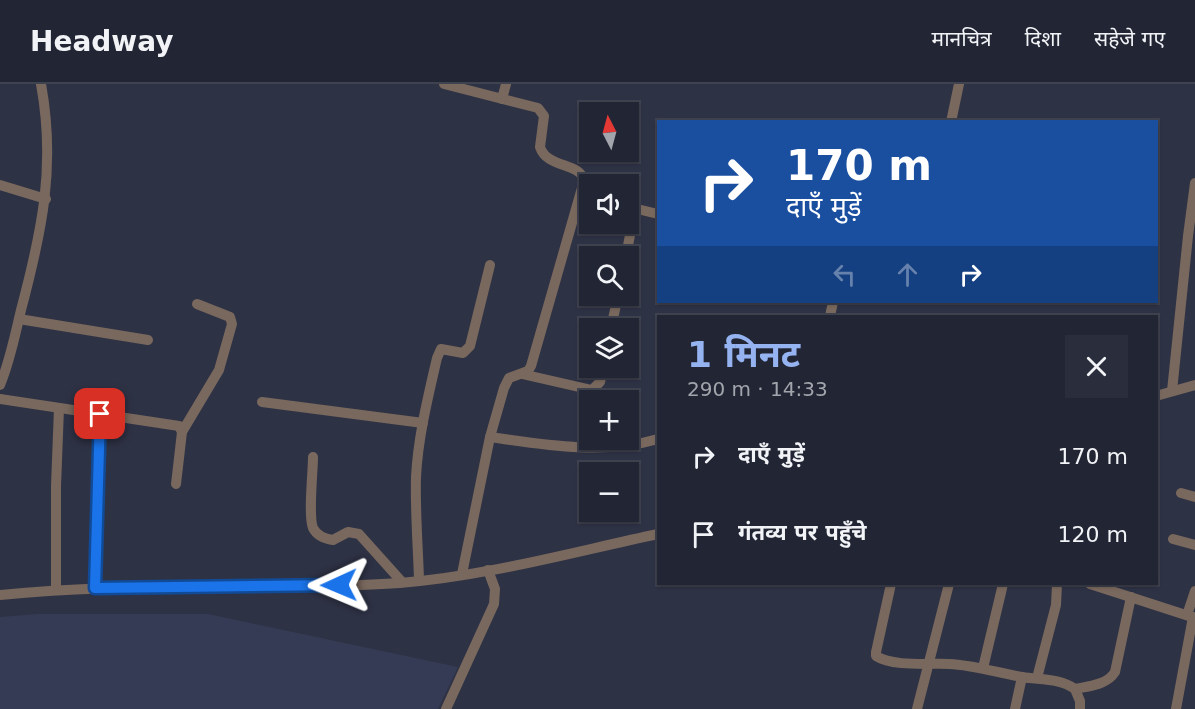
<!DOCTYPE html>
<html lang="hi">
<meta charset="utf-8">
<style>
:root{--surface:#222634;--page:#2a2e3c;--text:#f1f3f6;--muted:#a2a5ac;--line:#3f434f;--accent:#95b2f1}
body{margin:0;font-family:"DejaVu Sans","Noto Sans Devanagari",sans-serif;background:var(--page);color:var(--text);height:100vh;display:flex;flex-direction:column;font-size:22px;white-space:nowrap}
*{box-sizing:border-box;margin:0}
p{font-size:20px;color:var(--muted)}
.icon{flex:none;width:33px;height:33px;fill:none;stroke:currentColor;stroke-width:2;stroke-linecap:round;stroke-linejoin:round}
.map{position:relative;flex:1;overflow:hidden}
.details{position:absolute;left:657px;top:231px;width:501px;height:270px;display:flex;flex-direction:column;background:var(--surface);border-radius:0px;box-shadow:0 2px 4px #0004,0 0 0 2px var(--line)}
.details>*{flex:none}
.top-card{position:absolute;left:657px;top:36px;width:501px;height:183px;border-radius:0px;box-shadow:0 2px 4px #0004,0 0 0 2px var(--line);background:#1a4fa0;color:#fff;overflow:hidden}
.needle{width:39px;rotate:354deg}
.fabs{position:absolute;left:579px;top:18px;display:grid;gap:12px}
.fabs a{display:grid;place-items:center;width:60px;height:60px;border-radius:0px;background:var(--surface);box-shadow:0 2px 4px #0004,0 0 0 2px var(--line);font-size:30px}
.pin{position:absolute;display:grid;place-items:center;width:51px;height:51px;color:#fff;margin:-26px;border-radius:12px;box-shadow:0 3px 9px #0006}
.me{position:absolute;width:66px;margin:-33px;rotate:269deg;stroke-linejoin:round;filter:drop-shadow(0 0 4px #0008)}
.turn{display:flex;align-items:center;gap:21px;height:126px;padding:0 30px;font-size:27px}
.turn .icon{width:78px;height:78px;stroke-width:2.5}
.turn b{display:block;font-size:42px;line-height:51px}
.lanes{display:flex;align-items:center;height:57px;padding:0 30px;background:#0003;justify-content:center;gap:30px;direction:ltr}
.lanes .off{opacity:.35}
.round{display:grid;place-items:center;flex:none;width:63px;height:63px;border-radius:0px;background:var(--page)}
.headline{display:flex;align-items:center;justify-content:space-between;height:102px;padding:0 30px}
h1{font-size:36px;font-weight:700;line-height:45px;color:var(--accent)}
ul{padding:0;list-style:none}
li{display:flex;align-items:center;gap:18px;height:78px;padding:0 30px}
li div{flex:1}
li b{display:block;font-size:22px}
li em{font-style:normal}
header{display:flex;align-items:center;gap:36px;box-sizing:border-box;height:84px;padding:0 30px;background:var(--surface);border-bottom:2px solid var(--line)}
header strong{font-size:28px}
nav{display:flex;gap:33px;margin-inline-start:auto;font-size:21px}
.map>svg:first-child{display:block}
.built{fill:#353b54}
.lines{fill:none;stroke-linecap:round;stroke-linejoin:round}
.minor{stroke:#79685d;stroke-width:10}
.route-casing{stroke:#114b97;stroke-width:15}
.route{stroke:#1a73e8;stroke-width:10}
</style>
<header>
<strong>Headway</strong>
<nav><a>मानचित्र</a><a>दिशा</a><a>सहेजे गए</a></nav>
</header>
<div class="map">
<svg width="1195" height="625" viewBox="0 0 1195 625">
<rect width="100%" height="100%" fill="#2e3245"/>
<path class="built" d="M 37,530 L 208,530 L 458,583 L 438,625 L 0,625 L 0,533 Z"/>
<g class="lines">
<g class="minor">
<path d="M 444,0 L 538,24 L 544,32 L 540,63 C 547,85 581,78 584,97 L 531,282 L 528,287 L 509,294 L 504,304 L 490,353 L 462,490"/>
<path d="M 502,15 L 506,0"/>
<path d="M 951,38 L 959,0"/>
<path d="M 0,101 L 46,115"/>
<path d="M 629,123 L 658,130"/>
<path d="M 626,172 L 635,125"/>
<path d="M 830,232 L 833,218"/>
<path d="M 19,235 L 148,256"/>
<path d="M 611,244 L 618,212"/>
<path d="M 522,290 L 592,306 L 600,298 L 604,284"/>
<path d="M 0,301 C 10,277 15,251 21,226 C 42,147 56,82 41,0"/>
<path d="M 1172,307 L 1188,152 L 1195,99"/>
<path d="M 1156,312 L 1195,301"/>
<path d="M 0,315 L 179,342 L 182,348 L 176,400"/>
<path d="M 262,318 L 423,339"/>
<path d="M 182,348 L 219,286 L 232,240 L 230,233 L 197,220"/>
<path d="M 490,353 C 545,361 604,371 658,355"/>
<path d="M 586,362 L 590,344"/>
<path d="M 313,373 C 313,388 308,432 313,444 C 317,452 326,455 333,456 L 348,448 L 359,450 L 402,498"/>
<path d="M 1181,409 L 1195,413"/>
<path d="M 1173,455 L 1195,461"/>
<path d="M 419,496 C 418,462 415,427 416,393 C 418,353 428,313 437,274 L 441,265 L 463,269 L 470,262 L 490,181"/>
<path d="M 891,500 L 876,568 L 876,572 C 893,583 929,579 949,580 C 974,581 998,589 1022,593 C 1040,596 1060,594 1075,605 L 1080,617 L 1080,625"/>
<path d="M 1090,500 L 1195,534"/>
<path d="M 95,504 L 100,330"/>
<path d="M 56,505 L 56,402 L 59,324"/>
<path d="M 0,511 C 133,497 267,508 400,499 C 487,492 573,468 658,450"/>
<path d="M 1187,531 L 1195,507"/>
<path d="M 983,584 L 1003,500"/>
<path d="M 1037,594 L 1056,521 L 1057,500"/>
<path d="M 1075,605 C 1089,602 1107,601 1115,588 L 1131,513"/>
<path d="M 446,625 L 494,520 L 495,505 L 488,486"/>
<path d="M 917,625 L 949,500"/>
<path d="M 1015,625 L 1022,593"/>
<path d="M 1176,625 L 1193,533"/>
</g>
</g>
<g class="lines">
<g class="route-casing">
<path id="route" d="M 100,330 L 95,504 L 339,501"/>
</g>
<use href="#route" class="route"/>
</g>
</svg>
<div class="fabs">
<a><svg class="needle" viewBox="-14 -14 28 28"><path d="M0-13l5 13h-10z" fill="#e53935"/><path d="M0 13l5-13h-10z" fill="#a2a5ac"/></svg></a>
<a><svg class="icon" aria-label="sound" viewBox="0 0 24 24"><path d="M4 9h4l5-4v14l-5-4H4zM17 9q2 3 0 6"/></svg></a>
<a><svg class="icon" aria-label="search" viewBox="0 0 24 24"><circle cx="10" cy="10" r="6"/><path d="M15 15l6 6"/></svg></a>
<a><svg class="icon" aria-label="layers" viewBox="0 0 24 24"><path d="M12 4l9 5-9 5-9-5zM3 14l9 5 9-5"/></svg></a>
<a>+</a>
<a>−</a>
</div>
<div class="pin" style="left:100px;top:330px;background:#d93025"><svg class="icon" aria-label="arrive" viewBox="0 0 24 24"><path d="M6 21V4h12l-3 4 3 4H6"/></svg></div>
<svg class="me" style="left:339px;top:501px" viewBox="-20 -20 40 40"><path d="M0-17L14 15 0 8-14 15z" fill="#1a73e8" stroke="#fff" stroke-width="4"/></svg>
<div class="top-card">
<div class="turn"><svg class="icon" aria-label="right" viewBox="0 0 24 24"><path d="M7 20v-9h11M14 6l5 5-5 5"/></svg><div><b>170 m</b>दाएँ मुड़ें</div></div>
<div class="lanes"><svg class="icon off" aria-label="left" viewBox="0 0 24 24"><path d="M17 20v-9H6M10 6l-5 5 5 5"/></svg><svg class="icon off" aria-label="ahead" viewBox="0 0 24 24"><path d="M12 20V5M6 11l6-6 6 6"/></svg><svg class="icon" aria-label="right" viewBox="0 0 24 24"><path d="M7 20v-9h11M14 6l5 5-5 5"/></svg></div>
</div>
<section class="details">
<div class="headline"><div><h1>1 मिनट</h1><p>290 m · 14:33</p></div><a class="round"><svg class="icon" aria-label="close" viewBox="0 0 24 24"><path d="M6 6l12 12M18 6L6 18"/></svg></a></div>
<ul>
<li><svg class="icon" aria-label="right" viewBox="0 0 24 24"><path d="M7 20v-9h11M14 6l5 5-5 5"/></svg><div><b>दाएँ मुड़ें</b></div><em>170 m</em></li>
<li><svg class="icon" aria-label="arrive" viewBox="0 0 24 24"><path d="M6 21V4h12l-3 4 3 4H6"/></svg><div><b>गंतव्य पर पहुँचे</b></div><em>120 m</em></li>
</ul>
</section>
</div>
